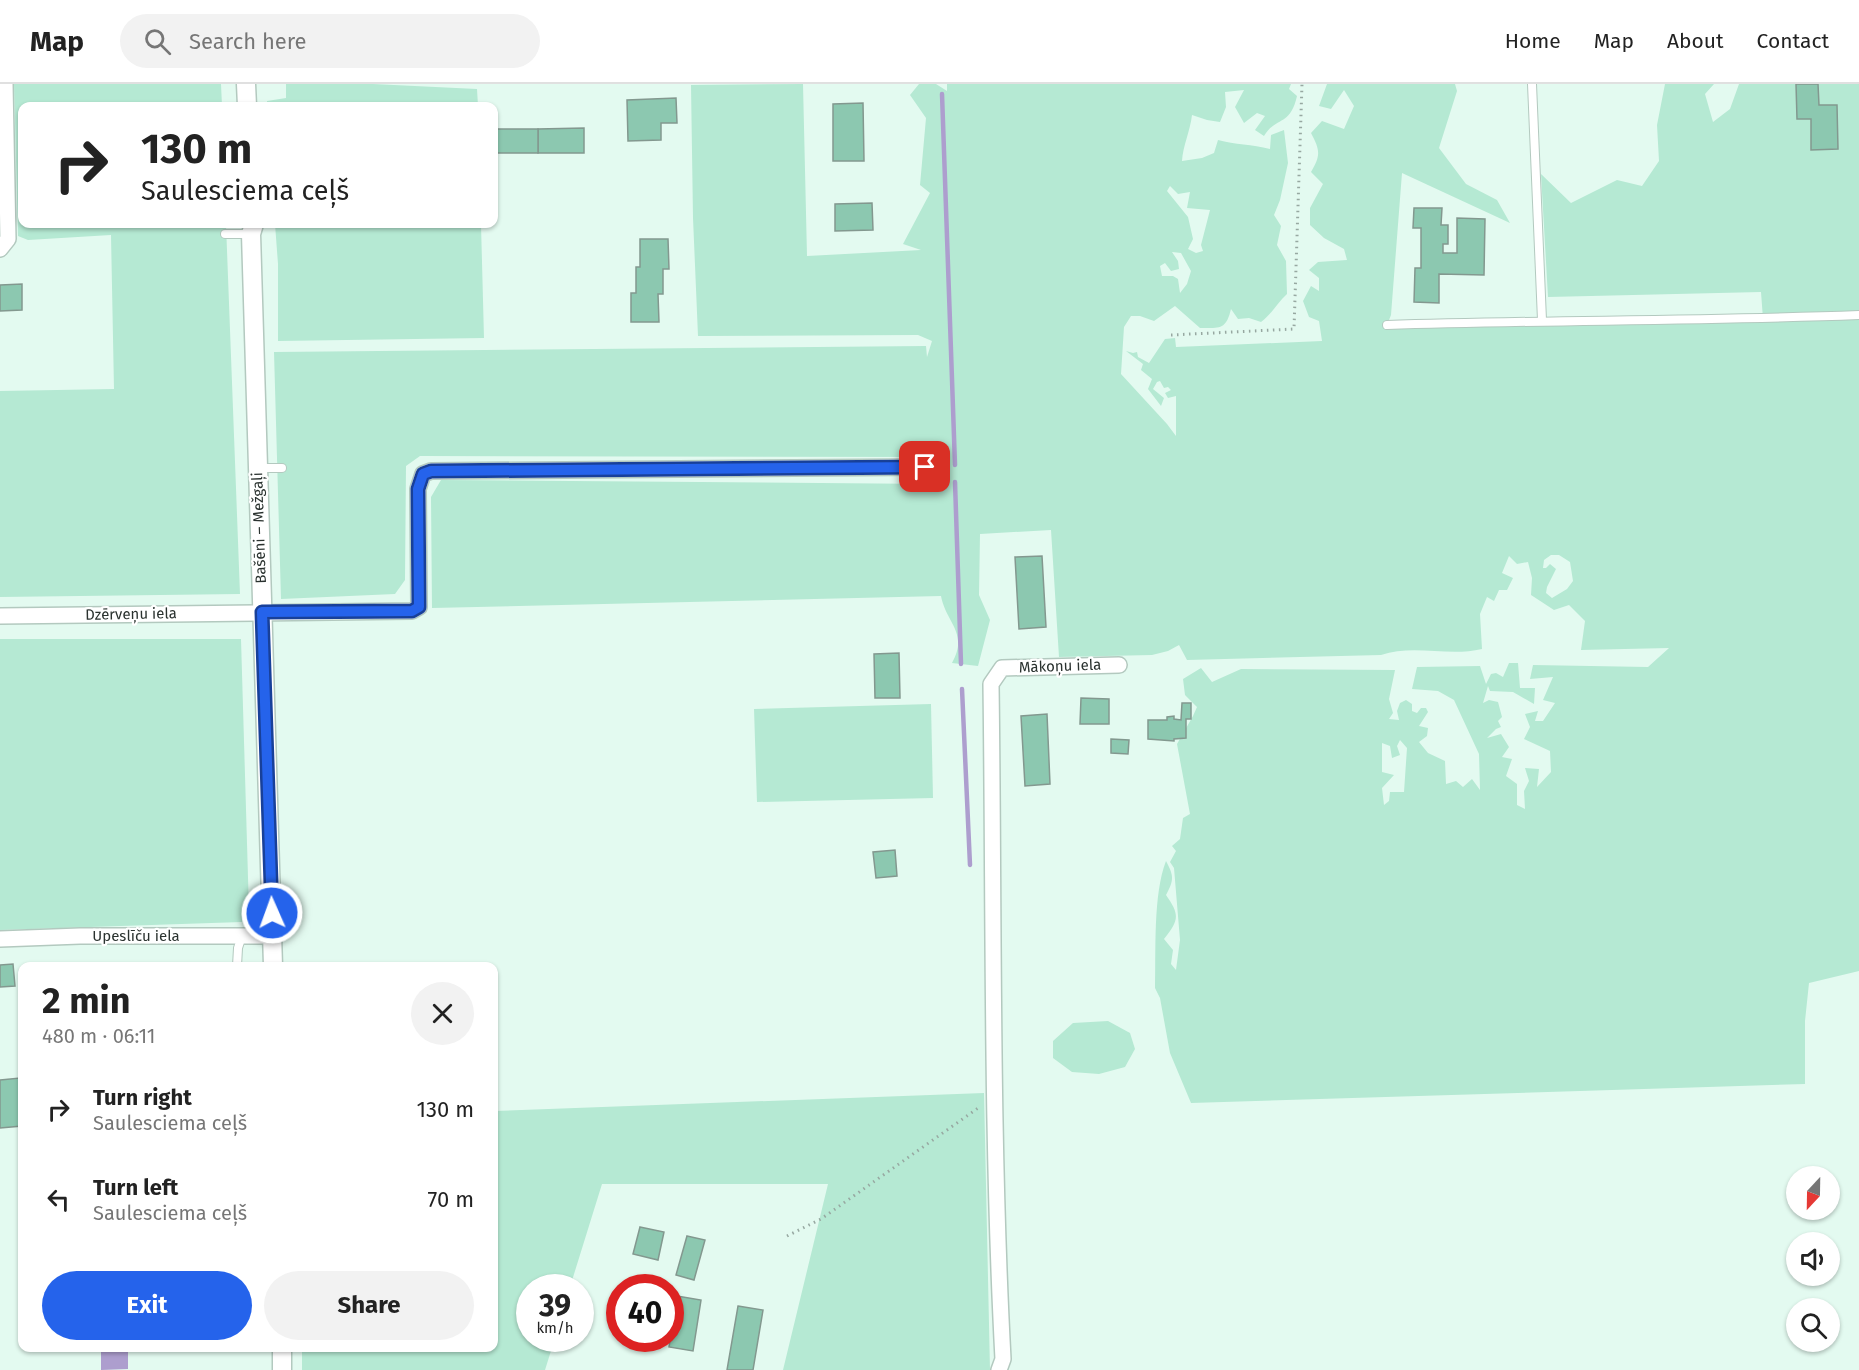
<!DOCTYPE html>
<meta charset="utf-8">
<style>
:root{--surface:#fff;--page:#f2f2f2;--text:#222;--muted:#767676;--line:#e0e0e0;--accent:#2563eb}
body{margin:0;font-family:"Fira Sans",sans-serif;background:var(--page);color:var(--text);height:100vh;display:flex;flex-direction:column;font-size:22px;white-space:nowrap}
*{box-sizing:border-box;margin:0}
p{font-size:20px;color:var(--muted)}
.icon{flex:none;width:33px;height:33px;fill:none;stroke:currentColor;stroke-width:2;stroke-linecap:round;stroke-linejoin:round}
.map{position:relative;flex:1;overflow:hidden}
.panel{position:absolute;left:18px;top:878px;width:480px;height:390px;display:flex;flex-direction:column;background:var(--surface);border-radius:12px;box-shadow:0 2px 4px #0004}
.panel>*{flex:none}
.banner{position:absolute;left:18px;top:18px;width:480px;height:126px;border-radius:12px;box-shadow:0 2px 4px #0004;background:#fff;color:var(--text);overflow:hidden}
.needle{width:39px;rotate:202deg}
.tools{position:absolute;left:1786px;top:1082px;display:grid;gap:12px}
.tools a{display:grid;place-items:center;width:54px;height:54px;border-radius:50%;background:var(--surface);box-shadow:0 2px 4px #0004;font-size:30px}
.speed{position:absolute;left:516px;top:1190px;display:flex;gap:12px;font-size:30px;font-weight:700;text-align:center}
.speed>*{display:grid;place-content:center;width:78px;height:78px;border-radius:50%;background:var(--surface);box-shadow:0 2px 4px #0004;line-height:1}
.speed small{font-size:15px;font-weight:400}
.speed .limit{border:9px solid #d22;background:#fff;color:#111}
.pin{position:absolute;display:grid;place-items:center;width:51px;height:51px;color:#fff;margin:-26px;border-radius:12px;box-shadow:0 3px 9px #0006}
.me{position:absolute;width:66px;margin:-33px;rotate:358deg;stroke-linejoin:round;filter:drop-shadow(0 0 4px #0008)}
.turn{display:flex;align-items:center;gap:21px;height:126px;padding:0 24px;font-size:27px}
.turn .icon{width:78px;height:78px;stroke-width:2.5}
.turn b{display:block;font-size:42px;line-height:51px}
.round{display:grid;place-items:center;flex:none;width:63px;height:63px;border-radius:32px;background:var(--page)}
.summary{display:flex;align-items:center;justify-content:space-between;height:102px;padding:0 24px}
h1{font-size:36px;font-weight:700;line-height:45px}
.primary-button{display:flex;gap:12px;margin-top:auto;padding:12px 24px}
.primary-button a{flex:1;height:69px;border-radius:36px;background:var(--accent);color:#fff;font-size:24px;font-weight:700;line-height:69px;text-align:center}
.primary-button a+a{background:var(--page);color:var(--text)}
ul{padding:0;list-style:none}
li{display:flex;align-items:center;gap:18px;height:90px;padding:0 24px}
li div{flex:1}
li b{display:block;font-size:22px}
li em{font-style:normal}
header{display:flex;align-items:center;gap:36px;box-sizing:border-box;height:84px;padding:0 30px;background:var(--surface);border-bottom:2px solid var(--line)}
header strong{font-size:28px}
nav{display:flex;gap:33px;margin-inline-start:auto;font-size:21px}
.search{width:420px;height:54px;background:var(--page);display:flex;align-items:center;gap:15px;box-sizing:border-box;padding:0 21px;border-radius:33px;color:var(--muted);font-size:22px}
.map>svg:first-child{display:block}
.green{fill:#b5e9d3;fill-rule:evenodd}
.water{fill:#ad9ece}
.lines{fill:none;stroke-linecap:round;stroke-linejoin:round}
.stream{stroke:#ad9ece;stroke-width:4.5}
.building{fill:#8cc8b0;stroke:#83988f;stroke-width:1.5}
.service-casing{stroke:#b3c9bf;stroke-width:10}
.minor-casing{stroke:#b3c9bf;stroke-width:18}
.tertiary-casing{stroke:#b3c9bf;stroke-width:21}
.path{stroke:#97a8a1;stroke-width:3;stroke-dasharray:1.5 4.5;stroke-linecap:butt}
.service{stroke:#fff;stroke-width:8}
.minor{stroke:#fff;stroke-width:15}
.tertiary{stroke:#fff;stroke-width:18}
.route-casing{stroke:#184099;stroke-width:15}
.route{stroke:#2563eb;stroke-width:10}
.labels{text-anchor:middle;stroke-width:4.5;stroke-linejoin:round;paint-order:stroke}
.street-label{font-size:15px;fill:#2a322f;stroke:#fff}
</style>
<header>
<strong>Map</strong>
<div class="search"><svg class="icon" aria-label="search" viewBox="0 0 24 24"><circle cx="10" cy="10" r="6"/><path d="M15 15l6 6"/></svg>Search here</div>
<nav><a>Home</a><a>Map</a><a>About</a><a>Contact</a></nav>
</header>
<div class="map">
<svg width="1859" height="1286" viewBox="0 0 1859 1286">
<rect width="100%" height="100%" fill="#e3faf0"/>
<g class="green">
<path d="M 14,0 L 221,0 L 222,22 L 22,22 L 22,140 L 226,140 L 240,510 L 0,513 L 0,307 L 114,305 L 111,151 L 28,156 L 18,152 Z"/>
<path d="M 286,0 L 373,0 L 477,5 L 478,22 L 267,22 L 267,17 L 286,14 Z"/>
<path d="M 803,0 L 807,172 L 921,166 L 903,160 L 930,109 L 920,101 L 926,34 L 910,11 L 919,0 L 936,0 L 947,7 L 947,0 L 1291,0 L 1289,5 L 1297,12 C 1290,43 1276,32 1264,52 L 1255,46 L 1265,32 L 1257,29 L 1244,39 L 1235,23 L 1244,6 L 1225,8 L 1226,23 L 1220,38 L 1207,36 L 1192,31 C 1190,48 1183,61 1182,77 L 1202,74 L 1214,69 L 1218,56 C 1235,61 1252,60 1270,65 L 1271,51 L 1284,46 L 1288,79 L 1280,116 L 1274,131 L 1281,142 L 1277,161 L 1286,177 L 1287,210 C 1277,219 1272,230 1261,238 L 1249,234 L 1238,235 L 1231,225 C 1226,246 1220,244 1200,244 L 1175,222 L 1154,237 L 1140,232 L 1131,232 L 1124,243 L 1121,290 L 1167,340 L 1176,352 L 1176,312 L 1168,314 L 1165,309 L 1171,306 L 1168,303 L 1164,304 L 1160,297 L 1157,298 L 1153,305 L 1164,314 L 1161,322 L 1148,305 L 1152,295 L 1141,286 L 1143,280 L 1126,267 L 1133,269 L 1137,268 L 1138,273 L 1149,279 L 1165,255 L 1175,254 L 1176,263 L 1322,257 L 1319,237 L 1309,233 L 1303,217 L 1311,202 L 1319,207 L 1319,194 L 1309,186 L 1318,178 L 1347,176 L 1344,165 L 1324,154 L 1310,141 L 1310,124 L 1323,100 L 1311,88 C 1321,71 1320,66 1311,49 L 1322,37 L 1344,45 L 1354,22 L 1344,6 L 1331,25 L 1319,22 L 1327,0 L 1455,0 L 1457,7 L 1439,64 L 1466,100 L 1497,116 L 1510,139 L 1402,89 L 1391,231 L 1387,241 L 1763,235 L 1761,208 L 1548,213 L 1541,90 L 1571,119 L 1617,96 L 1642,102 L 1659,77 L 1657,41 L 1665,0 L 1714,0 L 1705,10 L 1713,38 L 1730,25 L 1739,0 L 1859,0 L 1859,887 L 1809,899 L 1805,937 L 1805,1000 L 1191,1019 L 1170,969 L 1160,914 L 1155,904 C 1156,868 1153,810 1166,777 C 1174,792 1174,796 1166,811 C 1180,831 1179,836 1164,855 L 1173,866 L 1171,880 L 1176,886 L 1180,856 L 1174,784 L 1170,778 L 1176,767 L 1172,762 L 1180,755 L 1183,734 L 1190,730 L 1177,660 L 1193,632 L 1197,623 L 1185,611 L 1183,595 L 1201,584 L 1212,598 L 1241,585 L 1395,586 L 1389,615 L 1393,629 L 1389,635 L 1399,636 L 1397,627 L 1400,619 L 1406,616 L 1412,620 L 1412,627 L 1417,629 L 1421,624 L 1426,624 L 1428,628 L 1419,642 L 1428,644 L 1427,652 L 1419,658 L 1428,669 L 1445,677 L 1446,700 L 1456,697 L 1463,703 L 1472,695 L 1480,706 L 1479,670 L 1454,616 L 1438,607 L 1412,605 L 1417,583 L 1480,582 L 1486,600 L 1491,590 L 1496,589 L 1503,593 L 1509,579 L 1518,579 L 1520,604 L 1535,604 L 1534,620 L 1513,608 L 1490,607 L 1488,602 L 1483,619 L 1489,616 L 1498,618 L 1502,633 L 1498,637 L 1501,643 L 1496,645 L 1487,654 L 1501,650 L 1509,663 L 1502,673 L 1512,675 L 1506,692 L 1517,700 L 1517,721 L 1525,725 L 1524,707 L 1529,697 L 1525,684 L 1539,685 L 1537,703 L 1551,688 L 1550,667 L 1524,655 L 1530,643 L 1525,630 L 1538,627 L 1535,637 L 1543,637 L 1555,619 L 1543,616 L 1553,593 L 1530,595 L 1533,581 L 1648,583 L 1669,564 L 1581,566 L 1585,537 L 1569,521 L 1554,526 L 1531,511 L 1532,494 L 1528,478 L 1517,480 L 1509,472 L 1502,489 L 1513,494 L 1507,506 L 1499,506 L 1494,517 L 1487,513 L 1480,530 L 1482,565 C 1449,573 1413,560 1381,571 L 1187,576 L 1179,561 L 1168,567 L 1152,571 L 1059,573 L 1051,446 L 980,450 L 979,511 L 990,536 L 978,582 L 952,579 C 969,549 946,539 941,512 L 432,524 L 431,413 L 441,396 L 935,400 L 933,373 L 420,372 L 406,382 L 405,496 L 395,510 L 281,515 L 274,268 L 926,262 L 927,273 L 932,257 L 918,251 L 698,252 L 693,134 L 691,1 ZM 1170,102 L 1178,110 L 1190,108 L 1187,124 L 1210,126 L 1201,161 L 1203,167 L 1196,169 L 1188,165 L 1193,155 L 1188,133 L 1167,107 ZM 1172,168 L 1181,169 L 1191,187 L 1187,200 L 1180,209 L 1178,195 L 1173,192 L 1162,192 L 1160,182 L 1165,179 L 1171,187 L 1179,185 L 1178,177 ZM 1551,471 L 1559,471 L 1570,478 L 1573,497 L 1567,505 L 1552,514 L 1546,509 L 1547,503 L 1556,485 L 1550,480 L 1546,484 L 1543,484 L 1544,476 ZM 1400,656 L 1407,664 L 1404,708 L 1390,708 L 1389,717 L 1384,721 L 1382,704 L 1394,691 L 1382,688 L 1382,659 L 1390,662 L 1392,674 L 1400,671 L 1397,662 Z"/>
<path d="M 275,140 L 481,140 L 484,254 L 278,257 L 278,180 Z"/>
<path d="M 0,555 L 241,555 L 249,827 L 242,838 L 0,846 Z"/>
<path d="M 931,620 L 933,714 L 757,718 L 754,625 Z"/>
<path d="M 1108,937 L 1130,949 L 1135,965 L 1125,983 L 1099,990 L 1072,988 L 1053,974 L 1053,957 L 1073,939 Z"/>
<path d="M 984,1009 L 990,1286 L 783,1286 L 828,1100 L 602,1100 L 570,1203 L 530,1203 L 530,1254 L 555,1254 L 545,1286 L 302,1286 L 302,1263 L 494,1263 L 494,1027 Z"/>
</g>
<path class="water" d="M 101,1263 L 128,1263 L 128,1285 L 101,1286 Z"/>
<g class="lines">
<g class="stream">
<path d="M 942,10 L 955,381"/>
<path d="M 955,398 L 961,580"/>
<path d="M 962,605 L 970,781"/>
</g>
</g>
<g class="building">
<path d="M 1796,0 L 1818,0 L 1819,21 L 1837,21 L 1838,65 L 1811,66 L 1811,35 L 1797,35 Z"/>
<path d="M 676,14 L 677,39 L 661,39 L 661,56 L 628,57 L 627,16 Z"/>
<path d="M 863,19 L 864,77 L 833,77 L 833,20 Z"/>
<path d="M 584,44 L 584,69 L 538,69 L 538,45 Z"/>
<rect x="494" y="45" width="44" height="24"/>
<path d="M 872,119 L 873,146 L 835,147 L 835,120 Z"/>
<path d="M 1414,124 L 1442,124 L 1441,141 L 1448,141 L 1448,160 L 1443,160 L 1443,169 L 1457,169 L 1457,134 L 1485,135 L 1484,191 L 1439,190 L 1439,219 L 1414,218 L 1415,184 L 1421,184 L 1421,144 L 1413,144 Z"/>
<path d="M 640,155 L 668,155 L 669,185 L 663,185 L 663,210 L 658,210 L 659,238 L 631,238 L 631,209 L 636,209 L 636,183 L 640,183 Z"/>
<path d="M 22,200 L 22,226 L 0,227 L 0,201 Z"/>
<path d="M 1042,472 L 1046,543 L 1019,545 L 1015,473 Z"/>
<path d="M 899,569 L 900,614 L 875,614 L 874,570 Z"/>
<path d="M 1081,614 L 1109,615 L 1109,640 L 1080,640 Z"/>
<path d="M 1182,619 L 1191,619 L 1191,635 L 1186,635 L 1186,654 L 1174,655 L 1174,657 L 1148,655 L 1148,636 L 1167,636 L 1167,633 L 1174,632 L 1174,635 L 1181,636 Z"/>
<path d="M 1047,630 L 1050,700 L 1025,702 L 1021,632 Z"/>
<path d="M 1111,655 L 1129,656 L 1128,670 L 1111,669 Z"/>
<path d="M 895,766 L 897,792 L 876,794 L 873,768 Z"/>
<path d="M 13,880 L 15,902 L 0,903 L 0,881 Z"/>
<path d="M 20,994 L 22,1042 L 0,1044 L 0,996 Z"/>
<path d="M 640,1143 L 664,1148 L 658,1176 L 633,1170 Z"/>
<path d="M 687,1152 L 705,1156 L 694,1196 L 676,1191 Z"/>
<path d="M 677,1212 L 701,1216 L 693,1267 L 669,1263 Z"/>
<path d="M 738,1222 L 763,1226 L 753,1286 L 727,1286 Z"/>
</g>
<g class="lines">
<g class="service-casing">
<g id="service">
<path d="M 1532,0 L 1542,236"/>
<path d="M 225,150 L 251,150"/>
<path d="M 1387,241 C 1545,236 1702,237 1859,231"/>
<path d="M 259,384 L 282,384"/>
<path d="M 237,882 L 238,864 L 242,852"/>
</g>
</g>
<g class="minor-casing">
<g id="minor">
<path d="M 0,165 L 8,155 L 5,0"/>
<path d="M 0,532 L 412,527 L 419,523 L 418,405 L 423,390 L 431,387 L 925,383"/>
<path d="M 0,855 L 80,852 L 272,852"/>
<path d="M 999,1286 L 1003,1275 C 991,1050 994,825 991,600 L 1002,584 L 1119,581"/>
</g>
</g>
<g class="tertiary-casing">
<g id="tertiary">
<path d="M 246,0 L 247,22"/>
<path d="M 254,140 L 251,150 L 273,882"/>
<path d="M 282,1263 L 282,1286"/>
</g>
</g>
<g class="path">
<path d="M 1171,251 L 1294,245 L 1302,0"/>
<path d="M 787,1152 L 821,1135 L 981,1022"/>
</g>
<use href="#service" class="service"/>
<use href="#minor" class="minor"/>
<use href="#tertiary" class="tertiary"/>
</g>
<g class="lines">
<g class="route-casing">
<path id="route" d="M 272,829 L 262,528 L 412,527 L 419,523 L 418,405 L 423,390 L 431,387 L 925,383"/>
</g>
<use href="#route" class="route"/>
</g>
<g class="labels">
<g class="street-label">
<text transform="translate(259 444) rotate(-92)" y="5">Bašēni – Mežgaļi</text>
<text transform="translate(131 530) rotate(-1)" y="5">Dzērveņu iela</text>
<text transform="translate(1060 582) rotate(-2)" y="5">Mākoņu iela</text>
<text x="136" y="857">Upeslīču iela</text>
</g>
</g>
</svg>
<div class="tools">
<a><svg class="needle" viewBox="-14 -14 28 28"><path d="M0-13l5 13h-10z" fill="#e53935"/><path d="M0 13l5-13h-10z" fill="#767676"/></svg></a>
<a><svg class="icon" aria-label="sound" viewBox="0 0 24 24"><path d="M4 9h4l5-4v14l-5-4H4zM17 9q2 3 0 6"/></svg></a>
<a><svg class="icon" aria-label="search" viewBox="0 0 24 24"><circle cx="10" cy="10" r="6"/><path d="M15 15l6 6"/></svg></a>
</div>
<div class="speed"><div>39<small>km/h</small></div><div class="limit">40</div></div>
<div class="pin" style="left:925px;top:383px;background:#d93025"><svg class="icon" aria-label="arrive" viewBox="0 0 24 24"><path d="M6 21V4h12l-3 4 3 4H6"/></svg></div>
<svg class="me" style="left:272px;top:829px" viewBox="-20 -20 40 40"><circle r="17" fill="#2563eb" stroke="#fff" stroke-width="3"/><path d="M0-11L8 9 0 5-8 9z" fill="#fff"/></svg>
<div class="banner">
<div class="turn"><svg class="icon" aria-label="right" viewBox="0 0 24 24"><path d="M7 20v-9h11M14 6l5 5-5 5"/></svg><div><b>130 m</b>Saulesciema ceļš</div></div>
</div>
<section class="panel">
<div class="summary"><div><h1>2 min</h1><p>480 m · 06:11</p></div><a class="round"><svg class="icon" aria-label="close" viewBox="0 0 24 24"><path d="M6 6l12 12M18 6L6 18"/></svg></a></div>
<ul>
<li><svg class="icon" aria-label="right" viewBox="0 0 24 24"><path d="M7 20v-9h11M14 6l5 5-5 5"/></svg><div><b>Turn right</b><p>Saulesciema ceļš</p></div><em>130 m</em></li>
<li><svg class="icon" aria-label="left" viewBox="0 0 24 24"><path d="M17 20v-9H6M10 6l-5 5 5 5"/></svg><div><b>Turn left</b><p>Saulesciema ceļš</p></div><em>70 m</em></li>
</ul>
<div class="primary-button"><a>Exit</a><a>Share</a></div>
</section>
</div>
